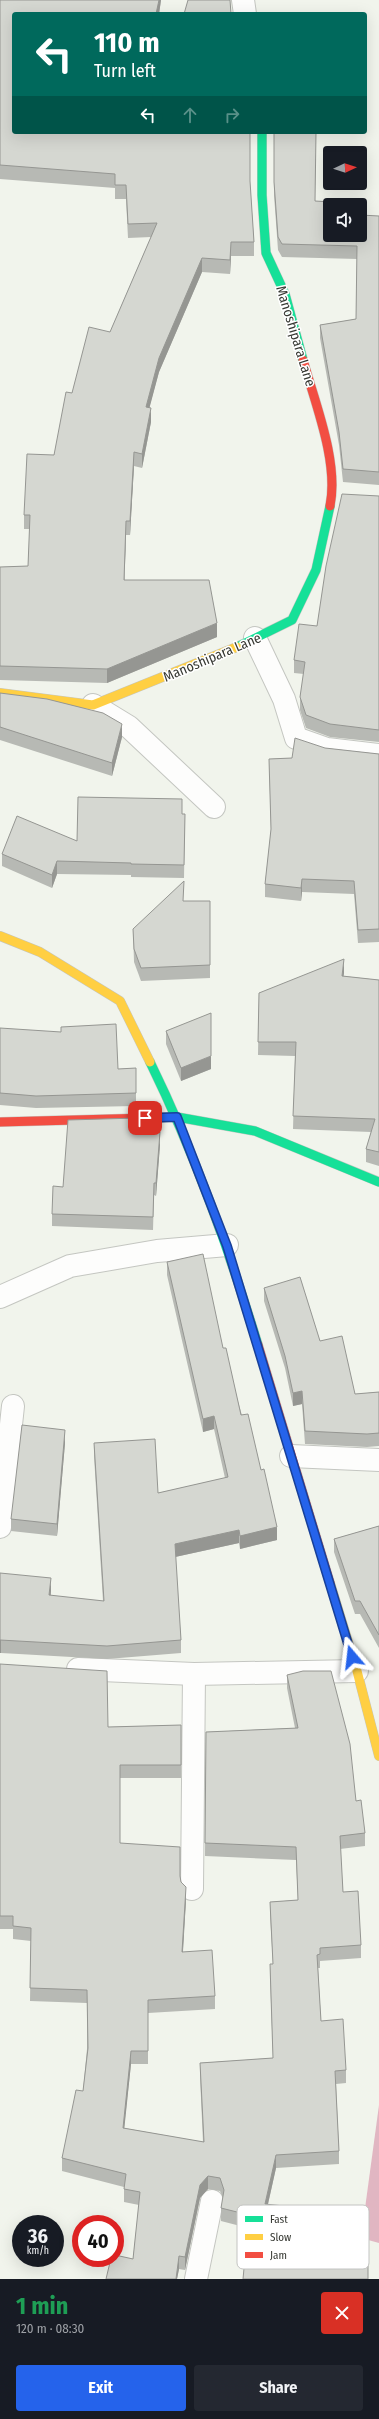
<!DOCTYPE html>
<meta charset="utf-8">
<style>
:root{--surface:#171b24;--page:#242831;--text:#f1f3f6;--muted:#9ea1a6;--accent:#2563eb}
body{margin:0;font-family:"Fira Sans Condensed",sans-serif;background:var(--page);color:var(--text);height:100vh;display:flex;flex-direction:column;font-size:15px;white-space:nowrap}
*{box-sizing:border-box;margin:0}
p{font-size:13px;color:var(--muted)}
.icon{flex:none;width:22px;height:22px;fill:none;stroke:currentColor;stroke-width:2;stroke-linecap:round;stroke-linejoin:round}
.map{position:relative;height:2279px;overflow:hidden}
.panel{display:flex;flex-direction:column;background:var(--surface);flex:1}
.panel>*{flex:none}
.hud{position:absolute;left:12px;top:12px;width:355px;height:122px;border-radius:4px;box-shadow:0 4px 16px #0002;background:#00695c;color:#fff;overflow:hidden}
.needle{width:26px;rotate:86deg}
.buttons{position:absolute;left:323px;top:146px;display:grid;gap:8px}
.buttons a{display:grid;place-items:center;width:44px;height:44px;border-radius:4px;background:var(--surface);box-shadow:0 4px 16px #0002;font-size:20px}
.speed{position:absolute;left:12px;top:2215px;display:flex;gap:8px;font-size:20px;font-weight:700;text-align:center}
.speed>*{display:grid;place-content:center;width:52px;height:52px;border-radius:50%;background:var(--surface);box-shadow:0 4px 16px #0002;line-height:1}
.speed small{font-size:10px;font-weight:400}
.speed .limit{border:6px solid #d22;background:#fff;color:#111}
.pin{position:absolute;display:grid;place-items:center;width:34px;height:34px;color:#fff;margin:-17px;border-radius:8px;box-shadow:0 2px 6px #0006}
.me{position:absolute;width:44px;margin:-22px;rotate:343deg;stroke-linejoin:round;filter:drop-shadow(0 0 3px #0008)}
.turn{display:flex;align-items:center;gap:14px;height:84px;padding:0 16px;font-size:18px}
.turn .icon{width:52px;height:52px;stroke-width:2.5}
.turn b{display:block;font-size:28px;line-height:34px}
.lanes{display:flex;align-items:center;height:38px;padding:0 16px;background:#0003;justify-content:center;gap:20px;direction:ltr}
.lanes .off{opacity:.35}
.round{display:grid;place-items:center;flex:none;width:42px;height:42px;border-radius:4px;background:var(--page)}
.headline{display:flex;align-items:center;justify-content:space-between;height:68px;padding:0 16px}
h1{font-size:24px;font-weight:700;line-height:30px;color:#1e9e55}
.action{display:flex;gap:8px;margin-top:auto;padding:8px 16px}
.action a{flex:1;height:46px;border-radius:4px;background:var(--accent);color:#fff;font-size:16px;font-weight:700;line-height:46px;text-align:center}
.action a+a{background:var(--page);color:var(--text)}
.map>svg:first-child{display:block}
.water{fill:#e1b6c2}
.lines{fill:none;stroke-linecap:round;stroke-linejoin:round}
.street-casing{stroke:#c4c6c1;stroke-width:24}
.fast-casing{stroke:#c4c6c1;stroke-width:10}
.slow-casing{stroke:#c4c6c1;stroke-width:10}
.jam-casing{stroke:#c4c6c1;stroke-width:10}
.street{stroke:#fdfdfc;stroke-width:22}
.fast{stroke:#16e098;stroke-width:9}
.slow{stroke:#ffcf43;stroke-width:9}
.jam{stroke:#f24e42;stroke-width:9}
.wall{fill:#b7b9b4}
.shaded-wall{fill:#959692}
.building{fill:#d5d7d1;stroke:#959692}
.route-casing{stroke:#184099;stroke-width:10}
.route{stroke:#2563eb;stroke-width:7}
.labels{text-anchor:middle;stroke-width:3;stroke-linejoin:round;paint-order:stroke}
.street-label{font-size:14px;fill:#373933;stroke:#fff}
.key{fill:#fff;stroke:#c3c4c2;stroke-width:1}
.key-label{font-size:11px;fill:#373933}
</style>
<div class="map">
<svg width="379" height="2279" viewBox="0 0 379 2279">
<rect width="100%" height="100%" fill="#f1f4ec"/>
<path class="water" d="M 379,2105 L 379,2243 L 361,2238 Z"/>
<g class="lines">
<g class="street-casing">
<g id="street">
<path d="M 243,0 L 245,14"/>
<path d="M 255,638 L 284,699 L 296,738 L 327,749 L 379,755"/>
<path d="M 93,705 L 129,727 L 214,807"/>
<path d="M 0,1297 L 70,1266 L 157,1251 L 227,1245"/>
<path d="M 291,1456 L 379,1460"/>
<path d="M 0,1527 L 13,1406"/>
<path d="M 78,1669 L 194,1674 L 357,1671"/>
<path d="M 192,1889 L 194,1674"/>
<path d="M 196,2279 L 212,2201"/>
</g>
</g>
<g class="fast-casing">
<g id="fast">
<path d="M 262,132 L 262,195 L 266,253 L 285,294 L 303,360"/>
<path d="M 237,647 L 292,620 L 316,570 L 330,506"/>
<path d="M 150,1062 C 195,1154 228,1248 258,1345"/>
<path d="M 149,1118 L 177,1117 L 255,1131 L 379,1182"/>
</g>
</g>
<g class="slow-casing">
<g id="slow">
<path d="M 0,693 L 93,705 L 237,647"/>
<path d="M 0,936 L 40,952 L 120,1001 L 150,1062"/>
<path d="M 330,1583 L 357,1671 L 379,1756"/>
</g>
</g>
<g class="jam-casing">
<g id="jam">
<path d="M 303,360 C 315,403 339,462 330,506"/>
<path d="M 0,1122 L 149,1118"/>
<path d="M 258,1345 L 330,1583"/>
</g>
</g>
<use href="#street" class="street"/>
<use href="#fast" class="fast"/>
<use href="#slow" class="slow"/>
<use href="#jam" class="jam"/>
</g>
<g class="wall">
<path d="M 0,0 L 161,0 L 159,14 L 14,14 L 250,183 L 254,242 L 254,256 L 231,256 L 230,274 L 202,272 L 159,372 L 149,408 L 151,422 L 142,468 L 134,466 L 130,535 L 126,535 L 124,580 L 217,637 L 107,683 L 0,680 L 0,567 L 28,566 L 30,529 L 24,529 L 24,515 L 54,455 L 72,393 L 110,332 L 151,237 L 128,238 L 126,199 L 115,199 L 115,188 L 0,179 Z"/>
<path d="M 274,132 L 315,201 L 330,235 L 379,216 L 379,485 L 343,482 L 339,445 L 320,338 L 320,325 L 356,319 L 357,259 L 282,257 L 278,250 L 274,195 Z"/>
<path d="M 379,496 L 379,742 L 330,737 L 306,728 L 300,710 L 300,697 L 304,674 L 294,673 L 294,660 L 317,626 Z"/>
<path d="M 0,693 L 122,737 L 112,776 L 0,740 Z"/>
<path d="M 325,748 L 379,754 L 379,942 L 358,943 L 354,894 L 302,892 L 301,901 L 265,897 L 265,884 L 271,831 L 269,759 L 292,758 Z"/>
<path d="M 182,814 L 185,814 L 184,878 L 131,877 L 131,875 L 57,874 L 52,888 L 2,866 L 2,854 L 77,841 Z"/>
<path d="M 184,901 L 210,901 L 210,978 L 141,981 L 134,962 L 133,929 Z"/>
<path d="M 344,973 L 343,976 L 379,980 L 379,1166 L 366,1162 L 366,1149 L 371,1132 L 293,1129 L 295,1056 L 258,1055 L 259,993 Z"/>
<path d="M 0,1028 L 118,1069 L 136,1068 L 136,1106 L 36,1108 L 0,1105 Z"/>
<path d="M 166,1031 L 211,1069 L 181,1081 L 166,1044 Z"/>
<path d="M 137,1130 L 160,1145 L 156,1196 L 154,1195 L 153,1230 L 52,1226 L 52,1214 L 63,1187 Z"/>
<path d="M 167,1262 L 223,1348 L 277,1540 L 240,1549 L 239,1543 L 175,1557 L 181,1640 L 181,1653 L 107,1659 L 1,1653 L 0,1573 L 51,1591 L 51,1596 L 103,1601 L 94,1456 L 94,1443 L 158,1493 L 225,1478 L 214,1429 L 203,1432 L 167,1275 Z"/>
<path d="M 264,1288 L 320,1341 L 355,1394 L 379,1392 L 379,1446 L 367,1447 L 305,1444 L 302,1404 L 293,1406 L 285,1368 L 264,1301 Z"/>
<path d="M 65,1443 L 57,1536 L 11,1531 L 11,1519 Z"/>
<path d="M 379,1526 L 379,1648 L 360,1614 L 355,1614 L 334,1552 L 334,1539 Z"/>
<path d="M 0,1664 L 108,1727 L 181,1725 L 181,1778 L 120,1778 L 120,1843 L 180,1877 L 186,1900 L 183,1952 L 215,1996 L 215,2009 L 148,2013 L 148,2064 L 131,2064 L 124,2128 L 203,2142 L 200,2076 L 200,2063 L 273,2058 L 270,1977 L 270,1964 L 273,1964 L 270,1915 L 270,1902 L 298,1900 L 296,1860 L 205,1856 L 206,1732 L 295,1728 L 287,1688 L 287,1675 L 356,1801 L 365,1833 L 365,1846 L 340,1849 L 343,1892 L 361,1945 L 361,1958 L 320,1961 L 320,1968 L 318,1968 L 321,2021 L 346,2070 L 346,2083 L 336,2084 L 339,2151 L 339,2164 L 276,2168 L 268,2204 L 341,2225 L 338,2254 L 368,2279 L 248,2228 L 221,2221 L 221,2208 L 223,2198 L 220,2191 L 208,2189 L 200,2198 L 185,2270 L 179,2269 L 177,2279 L 106,2279 L 133,2259 L 139,2205 L 124,2202 L 124,2187 L 62,2171 L 62,2158 L 83,2091 L 87,2049 L 87,2003 L 30,2001 L 31,1941 L 13,1939 L 13,1929 L 0,1929 Z"/>
</g>
<g class="shaded-wall">
<path d="M 159,0 L 161,0 L 159,14 L 156,14 Z"/>
<path d="M 231,242 L 231,256 L 230,274 L 230,260 Z"/>
<path d="M 202,258 L 202,272 L 159,372 L 146,421 L 146,407 L 159,358 Z"/>
<path d="M 151,408 L 151,422 L 142,468 L 142,454 Z"/>
<path d="M 134,452 L 134,466 L 130,535 L 130,521 Z"/>
<path d="M 126,521 L 126,535 L 124,594 L 124,580 Z"/>
<path d="M 217,623 L 217,637 L 107,683 L 107,669 Z"/>
<path d="M 122,724 L 122,737 L 112,776 L 112,763 Z"/>
<path d="M 57,861 L 57,874 L 52,888 L 52,875 Z"/>
<path d="M 302,879 L 302,892 L 301,901 L 301,888 Z"/>
<path d="M 344,959 L 344,973 L 342,990 L 342,976 Z"/>
<path d="M 211,1056 L 211,1069 L 181,1081 L 181,1068 Z"/>
<path d="M 160,1132 L 160,1145 L 156,1196 L 156,1183 Z"/>
<path d="M 302,1391 L 302,1404 L 293,1406 L 293,1393 Z"/>
<path d="M 214,1416 L 214,1429 L 203,1432 L 203,1419 Z"/>
<path d="M 65,1430 L 65,1443 L 57,1536 L 57,1524 Z"/>
<path d="M 277,1527 L 277,1540 L 240,1549 L 240,1536 Z"/>
<path d="M 239,1530 L 239,1543 L 175,1557 L 175,1544 Z"/>
<path d="M 51,1578 L 51,1591 L 49,1608 L 49,1595 Z"/>
<path d="M 1,1639 L 1,1653 L 0,1653 L 0,1640 Z"/>
<path d="M 186,1887 L 186,1900 L 182,1965 L 182,1952 Z"/>
<path d="M 131,2051 L 131,2064 L 123,2141 L 123,2128 Z"/>
<path d="M 276,2155 L 276,2168 L 265,2217 L 265,2204 Z"/>
<path d="M 208,2176 L 208,2189 L 200,2198 L 185,2270 L 185,2257 L 200,2185 Z"/>
<path d="M 341,2212 L 341,2225 L 336,2267 L 336,2254 Z"/>
<path d="M 179,2256 L 179,2269 L 177,2279 L 176,2279 Z"/>
</g>
<g class="building">
<path d="M 0,0 L 159,0 L 156,14 L 14,14 L 14,132 L 250,132 L 250,181 L 254,242 L 231,242 L 230,260 L 202,258 L 159,358 L 146,407 L 151,408 L 142,454 L 134,452 L 130,521 L 126,521 L 124,580 L 209,580 L 217,623 L 107,669 L 0,666 L 0,567 L 28,566 L 30,515 L 24,515 L 27,454 L 54,455 L 66,392 L 72,393 L 89,327 L 110,332 L 157,223 L 128,224 L 126,185 L 115,185 L 115,174 L 0,165 Z"/>
<path d="M 188,0 L 230,0 L 231,14 L 184,14 Z"/>
<path d="M 274,132 L 316,132 L 315,201 L 349,203 L 349,205 L 330,205 L 330,235 L 360,235 L 360,215 L 379,216 L 379,472 L 343,469 L 339,432 L 320,325 L 356,319 L 357,246 L 282,244 L 278,237 L 274,182 Z"/>
<path d="M 342,494 L 379,496 L 379,730 L 330,724 L 306,715 L 300,697 L 305,662 L 294,660 L 299,624 L 317,626 L 326,566 Z"/>
<path d="M 0,693 L 47,699 L 103,713 L 122,724 L 112,763 L 0,727 Z"/>
<path d="M 295,738 L 325,748 L 379,754 L 379,929 L 358,930 L 354,881 L 302,879 L 301,888 L 265,884 L 271,829 L 269,759 L 292,758 Z"/>
<path d="M 78,797 L 182,799 L 182,814 L 185,814 L 184,865 L 131,864 L 131,863 L 57,861 L 52,875 L 2,854 L 17,816 L 77,841 Z"/>
<path d="M 184,881 L 183,901 L 210,901 L 210,965 L 141,968 L 134,949 L 133,929 Z"/>
<path d="M 344,959 L 342,976 L 379,980 L 379,1152 L 366,1149 L 375,1119 L 293,1116 L 296,1042 L 258,1042 L 259,993 Z"/>
<path d="M 211,1013 L 211,1056 L 181,1068 L 166,1031 Z"/>
<path d="M 116,1024 L 118,1069 L 136,1068 L 136,1093 L 36,1096 L 0,1093 L 0,1028 L 61,1032 L 61,1027 Z"/>
<path d="M 137,1118 L 137,1130 L 160,1132 L 156,1183 L 154,1183 L 153,1217 L 52,1214 L 53,1186 L 63,1187 L 68,1120 Z"/>
<path d="M 203,1254 L 223,1348 L 226,1348 L 241,1415 L 248,1414 L 261,1470 L 264,1469 L 277,1527 L 240,1536 L 239,1530 L 175,1544 L 181,1640 L 107,1646 L 0,1640 L 0,1573 L 51,1578 L 49,1595 L 104,1601 L 94,1443 L 155,1439 L 158,1493 L 228,1477 L 214,1416 L 203,1419 L 167,1262 Z"/>
<path d="M 300,1277 L 320,1341 L 342,1336 L 355,1394 L 379,1392 L 379,1433 L 367,1434 L 305,1431 L 302,1391 L 293,1393 L 285,1356 L 264,1288 Z"/>
<path d="M 22,1425 L 65,1430 L 57,1524 L 11,1519 Z"/>
<path d="M 379,1526 L 379,1635 L 360,1601 L 355,1601 L 334,1539 Z"/>
<path d="M 0,1664 L 107,1671 L 108,1727 L 181,1725 L 181,1765 L 120,1765 L 120,1843 L 180,1847 L 180,1876 L 181,1882 L 186,1887 L 182,1952 L 212,1950 L 215,1996 L 148,2000 L 148,2051 L 131,2051 L 123,2128 L 204,2142 L 200,2063 L 273,2058 L 270,1964 L 273,1964 L 270,1902 L 298,1900 L 296,1847 L 205,1843 L 206,1732 L 298,1728 L 287,1675 L 303,1671 L 331,1671 L 350,1744 L 356,1801 L 361,1800 L 365,1833 L 340,1836 L 343,1892 L 358,1891 L 361,1945 L 320,1948 L 320,1954 L 317,1955 L 321,2021 L 343,2019 L 346,2070 L 335,2071 L 339,2151 L 276,2155 L 265,2204 L 341,2212 L 336,2254 L 368,2255 L 368,2279 L 243,2279 L 249,2215 L 221,2208 L 224,2190 L 220,2178 L 208,2176 L 200,2185 L 185,2257 L 179,2256 L 176,2279 L 106,2279 L 111,2258 L 115,2258 L 115,2255 L 133,2259 L 140,2192 L 124,2189 L 126,2174 L 62,2158 L 76,2090 L 83,2091 L 88,2048 L 87,1990 L 30,1988 L 31,1928 L 13,1926 L 13,1916 L 0,1916 Z"/>
</g>
<g class="lines">
<g class="route-casing">
<path id="route" d="M 145,1118 L 177,1117 L 227,1246 L 352,1657"/>
</g>
<use href="#route" class="route"/>
</g>
<g class="labels">
<g class="street-label">
<text transform="translate(296 336) rotate(73)" y="5">Manoshipara Lane</text>
<text transform="translate(212 657) rotate(-23)" y="5">Manoshipara Lane</text>
</g>
</g>
<rect x="237" y="2205" width="132" height="64" rx="6" class="key"/>
<rect x="245" y="2216" width="18" height="6" fill="#16e098"/>
<rect x="245" y="2234" width="18" height="6" fill="#ffcf43"/>
<rect x="245" y="2252" width="18" height="6" fill="#f24e42"/>
<g class="key-label">
<text x="270" y="2223">Fast</text>
<text x="270" y="2241">Slow</text>
<text x="270" y="2259">Jam</text>
</g>
</svg>
<div class="buttons">
<a><svg class="needle" viewBox="-14 -14 28 28"><path d="M0-13l5 13h-10z" fill="#e53935"/><path d="M0 13l5-13h-10z" fill="#9ea1a6"/></svg></a>
<a><svg class="icon" aria-label="sound" viewBox="0 0 24 24"><path d="M4 9h4l5-4v14l-5-4H4zM17 9q2 3 0 6"/></svg></a>
</div>
<div class="speed"><div>36<small>km/h</small></div><div class="limit">40</div></div>
<div class="pin" style="left:145px;top:1118px;background:#d93025"><svg class="icon" aria-label="arrive" viewBox="0 0 24 24"><path d="M6 21V4h12l-3 4 3 4H6"/></svg></div>
<svg class="me" style="left:352px;top:1657px" viewBox="-20 -20 40 40"><path d="M0-17L14 15 0 8-14 15z" fill="#2563eb" stroke="#fff" stroke-width="4"/></svg>
<div class="hud">
<div class="turn"><svg class="icon" aria-label="left" viewBox="0 0 24 24"><path d="M17 20v-9H6M10 6l-5 5 5 5"/></svg><div><b>110 m</b>Turn left</div></div>
<div class="lanes"><svg class="icon" aria-label="left" viewBox="0 0 24 24"><path d="M17 20v-9H6M10 6l-5 5 5 5"/></svg><svg class="icon off" aria-label="ahead" viewBox="0 0 24 24"><path d="M12 20V5M6 11l6-6 6 6"/></svg><svg class="icon off" aria-label="right" viewBox="0 0 24 24"><path d="M7 20v-9h11M14 6l5 5-5 5"/></svg></div>
</div>
</div>
<section class="panel">
<div class="headline"><div><h1>1 min</h1><p>120 m · 08:30</p></div><a class="round" style="background:#d93025;color:#fff"><svg class="icon" aria-label="close" viewBox="0 0 24 24"><path d="M6 6l12 12M18 6L6 18"/></svg></a></div>
<div class="action"><a>Exit</a><a>Share</a></div>
</section>
